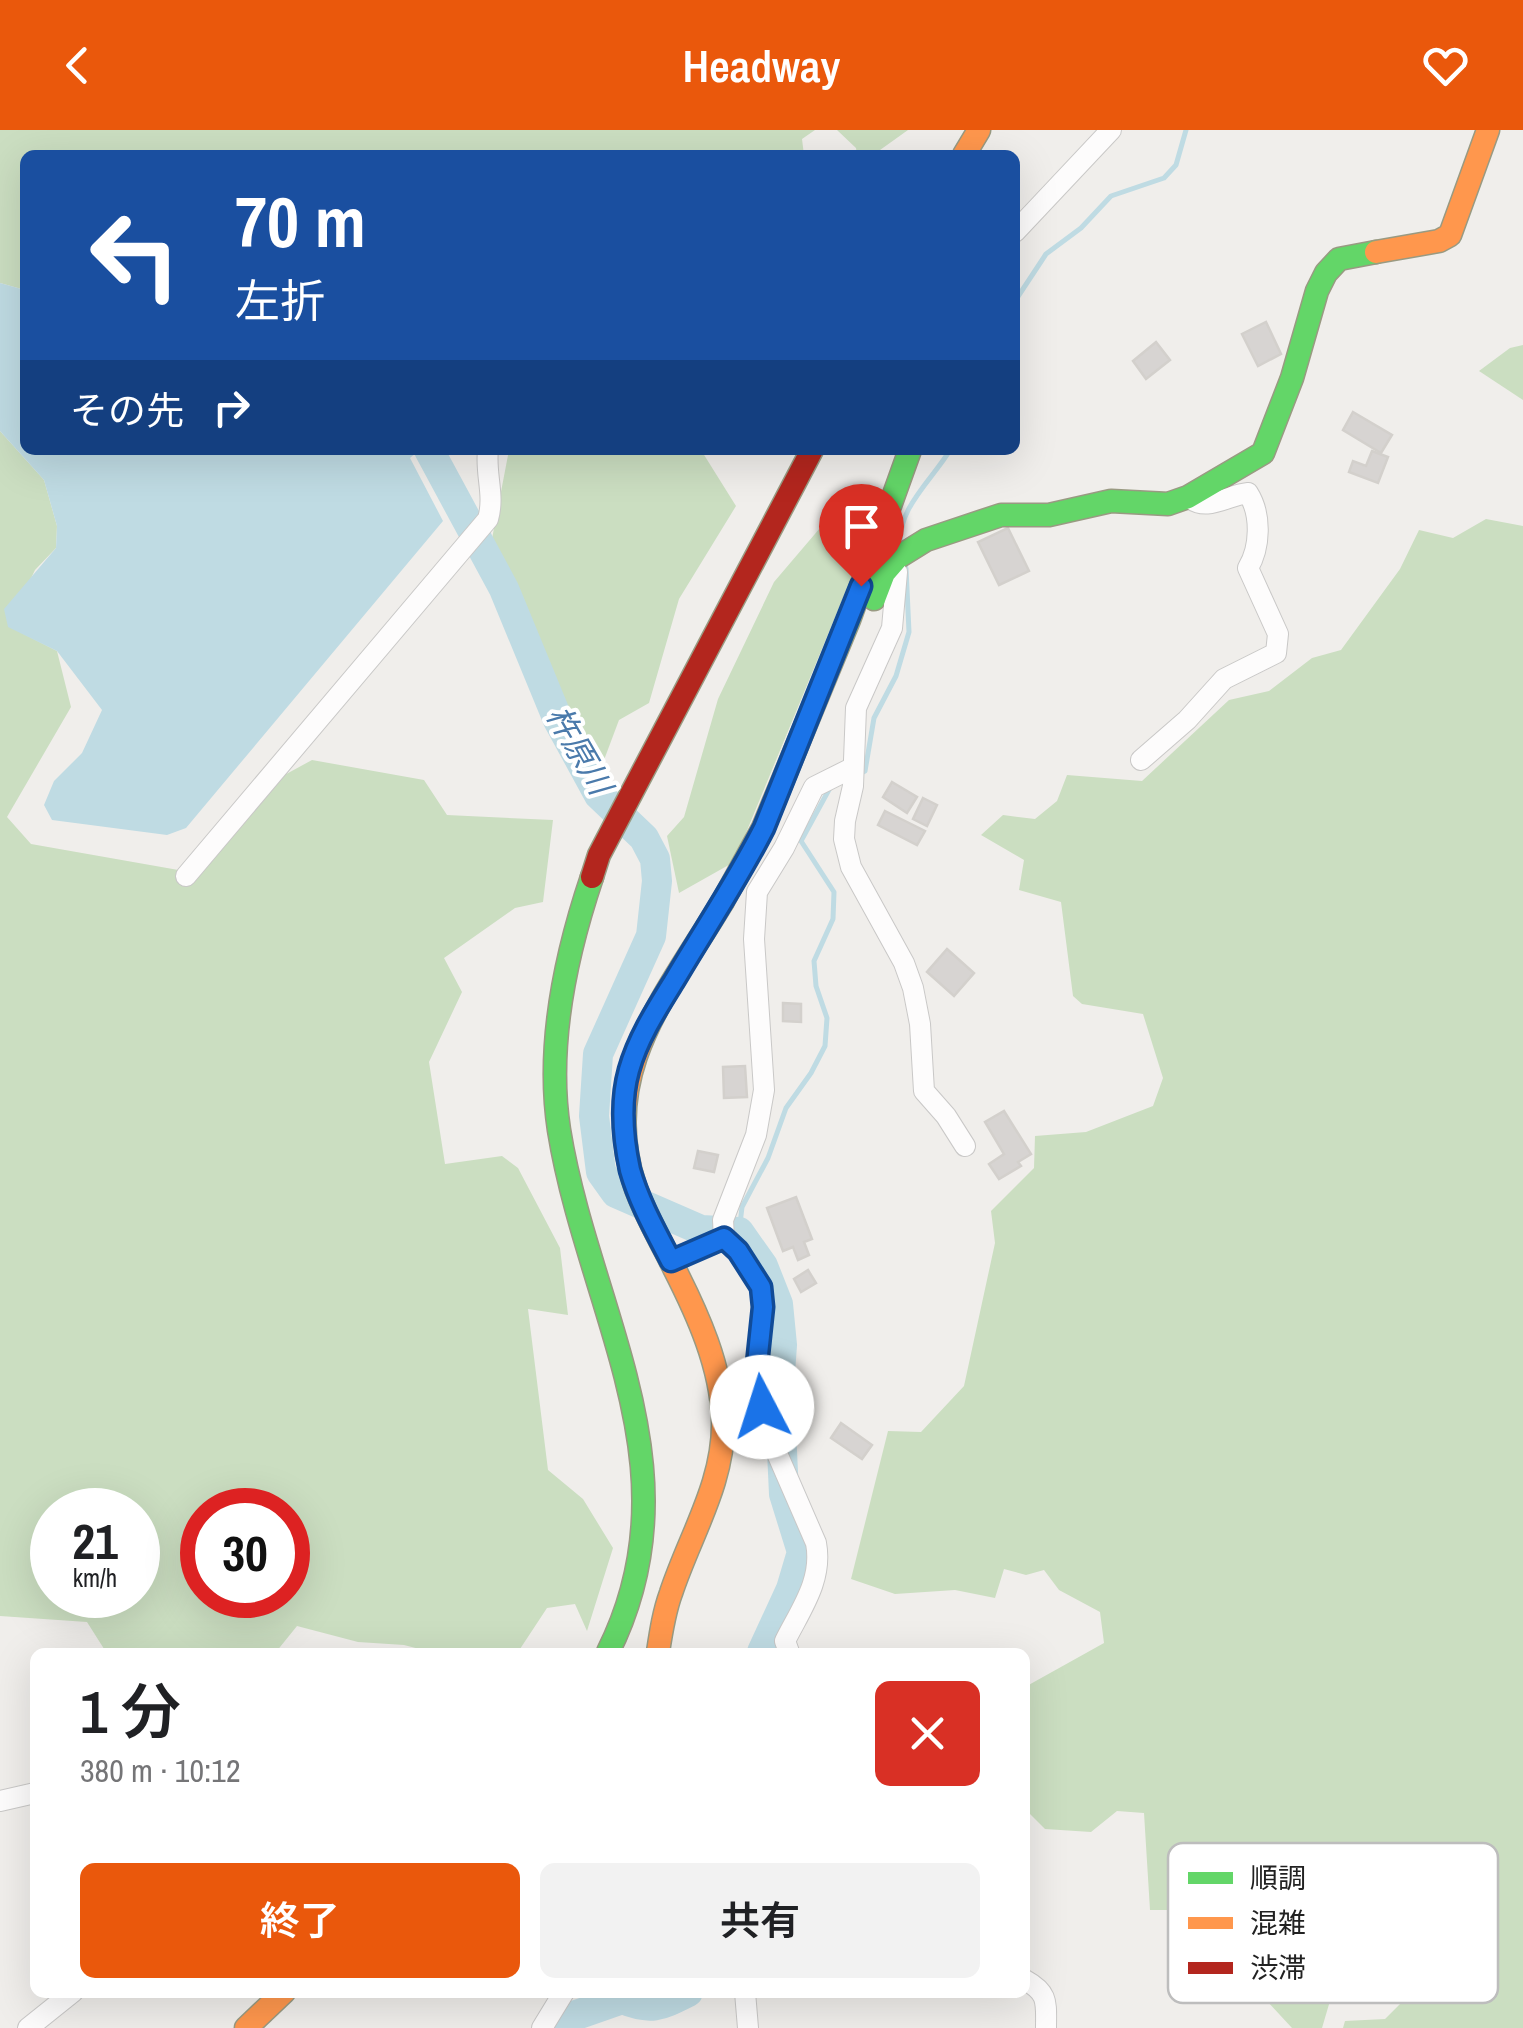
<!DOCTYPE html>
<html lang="ja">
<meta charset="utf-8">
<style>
:root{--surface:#fff;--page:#f2f2f2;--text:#202124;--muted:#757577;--accent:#ea580c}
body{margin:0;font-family:"Archivo Narrow","Noto Sans JP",sans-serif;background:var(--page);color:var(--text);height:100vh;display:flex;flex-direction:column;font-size:38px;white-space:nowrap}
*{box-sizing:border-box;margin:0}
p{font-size:32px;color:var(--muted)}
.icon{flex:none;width:55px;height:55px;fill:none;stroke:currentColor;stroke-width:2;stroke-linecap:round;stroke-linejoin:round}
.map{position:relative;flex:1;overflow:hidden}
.details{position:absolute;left:30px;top:1518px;width:1000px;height:350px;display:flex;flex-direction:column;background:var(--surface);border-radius:15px;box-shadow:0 10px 40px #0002}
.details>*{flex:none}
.banner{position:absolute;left:20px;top:20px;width:1000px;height:305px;border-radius:15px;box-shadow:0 10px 40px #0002;background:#1a4fa0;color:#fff;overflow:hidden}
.speed{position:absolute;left:30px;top:1358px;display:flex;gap:20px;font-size:50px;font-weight:700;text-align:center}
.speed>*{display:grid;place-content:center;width:130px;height:130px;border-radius:50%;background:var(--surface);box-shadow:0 10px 40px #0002;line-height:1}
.speed small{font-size:25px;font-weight:400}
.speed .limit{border:15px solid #d22;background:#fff;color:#111}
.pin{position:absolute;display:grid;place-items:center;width:85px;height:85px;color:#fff;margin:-102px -42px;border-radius:50% 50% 50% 0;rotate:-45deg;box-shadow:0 0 10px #0007}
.pin .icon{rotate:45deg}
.me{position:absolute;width:110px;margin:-55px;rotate:355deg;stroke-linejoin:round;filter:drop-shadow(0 0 8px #0008)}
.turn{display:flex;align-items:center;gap:35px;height:210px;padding:0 50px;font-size:45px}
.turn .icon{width:130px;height:130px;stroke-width:2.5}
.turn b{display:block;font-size:70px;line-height:85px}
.then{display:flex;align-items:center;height:95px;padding:0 50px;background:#0003;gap:20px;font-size:38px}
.round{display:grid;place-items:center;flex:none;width:105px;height:105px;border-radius:15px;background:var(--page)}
.summary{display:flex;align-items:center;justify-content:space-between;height:170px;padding:0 50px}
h1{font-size:60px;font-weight:600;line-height:75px}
.primary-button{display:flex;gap:20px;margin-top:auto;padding:20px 50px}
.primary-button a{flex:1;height:115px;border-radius:15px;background:var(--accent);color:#fff;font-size:40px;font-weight:600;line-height:115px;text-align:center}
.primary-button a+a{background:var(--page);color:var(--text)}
header{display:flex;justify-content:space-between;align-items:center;height:130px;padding:0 50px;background:var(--accent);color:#fff;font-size:45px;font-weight:600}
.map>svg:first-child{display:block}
.forest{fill:#cbdec1;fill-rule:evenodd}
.water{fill:#bfdbe3}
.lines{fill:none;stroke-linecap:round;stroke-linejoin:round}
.stream{stroke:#bfdbe3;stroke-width:5}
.river{stroke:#bfdbe3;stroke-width:30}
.building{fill:#d7d4d2;stroke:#d3d0cc;stroke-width:2.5}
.street-casing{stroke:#c9c8c7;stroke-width:22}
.fast-casing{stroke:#999a82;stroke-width:25}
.slow-casing{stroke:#999a82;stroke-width:25}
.jam-casing{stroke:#999a82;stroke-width:25}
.street{stroke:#fdfcfc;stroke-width:20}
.fast{stroke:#63d668;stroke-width:22}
.slow{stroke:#ff974d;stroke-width:22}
.jam{stroke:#b3261e;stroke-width:22}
.route-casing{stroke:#114b97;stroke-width:25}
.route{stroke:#1a73e8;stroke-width:18}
.labels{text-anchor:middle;stroke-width:8;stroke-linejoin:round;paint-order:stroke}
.water-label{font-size:32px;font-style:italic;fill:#4a7aab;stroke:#fff}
.key{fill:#fff;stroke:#bdbdbd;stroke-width:2.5}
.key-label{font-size:28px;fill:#222}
</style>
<header><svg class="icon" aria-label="back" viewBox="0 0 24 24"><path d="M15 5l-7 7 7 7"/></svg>Headway<svg class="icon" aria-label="heart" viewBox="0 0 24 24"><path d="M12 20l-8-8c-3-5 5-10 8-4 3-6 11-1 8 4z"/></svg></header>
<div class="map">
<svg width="1523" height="1898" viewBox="0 0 1523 1898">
<rect width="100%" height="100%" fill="#f0eeeb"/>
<g class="forest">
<path d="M 0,0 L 815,0 L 802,9 L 804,25 L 25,25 L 25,160 L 0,153 Z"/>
<path d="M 837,0 L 908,0 L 873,25 L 857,25 L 856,18 Z"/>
<path d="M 1523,215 L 1523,270 L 1479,241 L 1510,218 Z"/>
<path d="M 0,301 L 44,350 L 57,396 L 56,418 L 35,440 L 8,496 L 57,521 L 71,577 L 7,687 L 31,714 L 201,744 L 279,648 L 312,630 L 424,650 L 447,685 L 553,690 L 543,772 L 515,778 L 444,828 L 462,862 L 429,932 L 445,1034 L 502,1026 L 518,1038 L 560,1118 L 568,1185 L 528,1179 L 548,1340 L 583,1369 L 613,1418 L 587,1501 L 575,1474 L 547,1478 L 518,1522 L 431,1522 L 404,1515 L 358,1512 L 297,1496 L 276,1522 L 106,1522 L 87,1492 L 0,1486 ZM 52,1380 L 138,1380 L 138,1465 L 52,1465 ZM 202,1380 L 288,1380 L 288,1465 L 202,1465 Z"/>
<path d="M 509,320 L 701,320 L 736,376 L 679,469 L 649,573 L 619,590 L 598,646 L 564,580 L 491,414 Z"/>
<path d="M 1486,389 L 1523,396 L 1523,1898 L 1343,1898 L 1345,1891 L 1385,1889 L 1400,1874 C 1392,1847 1375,1821 1345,1820 L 1322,1898 L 1292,1898 L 1267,1871 L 1287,1838 L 1250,1805 L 1199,1780 L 1150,1780 L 1144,1683 L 1117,1681 L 1091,1702 L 1045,1699 L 1025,1679 L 1025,1557 L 1104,1513 L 1100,1482 L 1059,1460 L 1044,1440 L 1026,1445 L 1004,1439 L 995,1468 L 955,1460 L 895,1464 L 851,1449 L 888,1301 L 921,1302 L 964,1256 L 995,1113 L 991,1081 L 1034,1038 L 1035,1006 L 1086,1002 L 1153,976 L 1163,948 L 1143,884 L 1082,874 L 1073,866 L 1061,772 L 1019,760 L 1024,730 L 981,705 L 1003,685 L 1035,689 L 1057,671 L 1067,645 L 1142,651 L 1229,570 L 1269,561 L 1312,528 L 1341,520 L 1400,439 L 1419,400 L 1453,408 Z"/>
<path d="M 820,398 L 864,417 L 734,732 L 679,763 L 667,706 L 684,687 L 718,569 L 774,452 Z"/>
</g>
<path class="water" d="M 0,153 L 25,160 L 25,320 L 419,320 L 410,328 L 443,391 L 186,698 L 167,705 L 52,690 L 44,675 L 54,651 L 82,623 L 102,580 L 57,521 L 8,497 L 4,479 L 56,418 L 57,396 L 44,350 L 0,301 Z"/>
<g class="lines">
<g class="stream">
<path d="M 1015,171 L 1046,124 L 1081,98 L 1111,66 L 1164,48 L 1176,35 L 1186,0"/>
<path d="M 901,417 C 895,380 933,349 950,320"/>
<path d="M 859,644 L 865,641 L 874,588 L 896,546 L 909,502 L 906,438"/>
<path d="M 739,1102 L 742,1077 L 768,1028 L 786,978 L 811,943 L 825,916 L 827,888 L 816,856 L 814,831 L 833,789 L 834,762 L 801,711 L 831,656"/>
</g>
<g class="river">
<path d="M 429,320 L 504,459 L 558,590 L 599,665 L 644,708 L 655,729 L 657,751 L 651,806 L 598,924 L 594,986 L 601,1042 L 616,1063 L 701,1100 L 739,1102 L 763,1136 L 778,1174 L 782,1215 L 779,1257 L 784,1364 L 802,1422 L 791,1459 L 762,1522"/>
<path d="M 561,1898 L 568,1888 L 622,1869 C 651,1881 660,1876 688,1862"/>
</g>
</g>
<g class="building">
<path d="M 1266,192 L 1281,224 L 1258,236 L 1242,204 Z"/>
<path d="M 1156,212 L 1170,230 L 1146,249 L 1133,231 Z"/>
<path d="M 1353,282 L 1392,305 L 1381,323 L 1343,300 Z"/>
<path d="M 1372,321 L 1388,327 L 1378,353 L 1349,342 L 1353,331 L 1366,336 Z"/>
<path d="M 1008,398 L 1029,441 L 999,455 L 978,412 Z"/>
<path d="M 892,652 L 917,667 L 907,683 L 883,667 Z"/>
<path d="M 923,668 L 937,675 L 927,696 L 913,689 Z"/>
<path d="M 885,681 L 925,701 L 917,715 L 878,695 Z"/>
<path d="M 947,819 L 974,843 L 954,866 L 927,842 Z"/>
<path d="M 783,873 L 801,874 L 801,892 L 783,891 Z"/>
<path d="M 745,936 L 747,967 L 724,968 L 723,937 Z"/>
<path d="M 1004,981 L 1031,1024 L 1018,1032 L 1021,1036 L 999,1049 L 989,1034 L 1004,1024 L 985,992 Z"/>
<path d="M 698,1021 L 718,1025 L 714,1042 L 694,1038 Z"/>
<path d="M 796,1067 L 812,1109 L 804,1112 L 809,1125 L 798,1130 L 793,1117 L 783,1121 L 767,1078 Z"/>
<path d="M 808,1140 L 816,1153 L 801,1162 L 794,1149 Z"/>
<path d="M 841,1293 L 872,1315 L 862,1329 L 831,1308 Z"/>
</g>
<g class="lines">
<g class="street-casing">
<g id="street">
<path d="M 1015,102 L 1111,0"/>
<path d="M 891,435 L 897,442 L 892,498 L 856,578 L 853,656 L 845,691 L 844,709 L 851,737 L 904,833 L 913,858 L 920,894 L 924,961 L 946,986 L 965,1016"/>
<path d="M 1141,630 L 1187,590 L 1224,549 L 1276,523 L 1278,504 L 1248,438 C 1260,418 1262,385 1248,363 C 1227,365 1207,383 1188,367"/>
<path d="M 186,746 L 488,389 C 495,365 485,344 488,320"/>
<path d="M 724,1108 L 723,1090 L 756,1005 L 764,960 L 754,809 L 757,762 L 784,718 L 814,657 L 852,638"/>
<path d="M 671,1131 L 724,1108 L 738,1121 L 761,1157 L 763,1177 L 757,1235 L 766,1298 L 816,1413 C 823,1450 801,1479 785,1511 L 789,1522"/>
<path d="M 0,1671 L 35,1663"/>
<path d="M 1025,1850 C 1049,1863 1046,1873 1046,1898"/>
<path d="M 745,1862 L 748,1898"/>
<path d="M 28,1898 L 73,1862"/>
<path d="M 542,1898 L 564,1862"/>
</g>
</g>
<g class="fast-casing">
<g id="fast">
<path d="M 874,469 L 884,443 L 897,428 L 926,410 L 1001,385 L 1049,385 L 1111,371 L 1168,374 L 1188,367 L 1263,323 L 1292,248 L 1317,161 L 1326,143 L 1339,129 L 1376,122"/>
<path d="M 592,747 C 565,827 546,916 559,1000 C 588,1180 700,1339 608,1522"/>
<path d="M 723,771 L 763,698 L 849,490 L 910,320"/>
</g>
</g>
<g class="slow-casing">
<g id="slow">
<path d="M 964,25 L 979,0"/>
<path d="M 1376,122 L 1439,111 L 1450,105 L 1488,0"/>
<path d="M 658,1522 C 661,1502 664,1482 671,1463 C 690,1405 725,1352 723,1289 C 721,1236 698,1185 674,1138 C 661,1111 645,1085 635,1056 C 597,942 668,863 723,771"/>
<path d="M 246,1898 L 284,1862"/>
</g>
</g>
<g class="jam-casing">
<path id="jam" d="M 592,747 L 599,725 L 812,320"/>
</g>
<use href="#street" class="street"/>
<use href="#fast" class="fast"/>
<use href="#slow" class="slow"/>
<use href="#jam" class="jam"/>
</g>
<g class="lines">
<g class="route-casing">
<path id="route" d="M 762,1277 L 757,1234 L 763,1177 L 761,1157 L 738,1121 L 724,1108 L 671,1131 C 656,1102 639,1072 630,1040 C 623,1008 620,972 629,940 C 638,908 656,880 674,851 C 704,800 737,751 764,698 L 861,456"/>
</g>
<use href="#route" class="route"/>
</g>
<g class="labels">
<g class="water-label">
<text transform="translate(579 620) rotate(60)" y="11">杵原川</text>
</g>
</g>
<rect x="1168" y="1713" width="330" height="160" rx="15" class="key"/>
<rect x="1188" y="1742" width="45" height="12" fill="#63d668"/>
<rect x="1188" y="1787" width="45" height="12" fill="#ff974d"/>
<rect x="1188" y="1832" width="45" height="12" fill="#b3261e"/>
<g class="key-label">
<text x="1250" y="1758">順調</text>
<text x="1250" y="1803">混雑</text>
<text x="1250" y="1848">渋滞</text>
</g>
</svg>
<div class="speed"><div>21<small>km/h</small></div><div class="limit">30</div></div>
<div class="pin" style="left:861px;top:456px;background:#d93025"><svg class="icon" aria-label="arrive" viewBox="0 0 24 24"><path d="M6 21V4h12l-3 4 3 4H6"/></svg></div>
<svg class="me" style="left:762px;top:1277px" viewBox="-20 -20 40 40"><circle r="19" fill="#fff"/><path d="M0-13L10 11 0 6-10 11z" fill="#1a73e8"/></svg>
<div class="banner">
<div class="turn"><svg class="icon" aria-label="left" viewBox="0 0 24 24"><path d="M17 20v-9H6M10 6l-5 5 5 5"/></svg><div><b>70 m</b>左折</div></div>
<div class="then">その先<svg class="icon" aria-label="right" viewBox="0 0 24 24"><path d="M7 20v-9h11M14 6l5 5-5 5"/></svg></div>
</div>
<section class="details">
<div class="summary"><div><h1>1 分</h1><p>380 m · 10:12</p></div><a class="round" style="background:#d93025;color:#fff"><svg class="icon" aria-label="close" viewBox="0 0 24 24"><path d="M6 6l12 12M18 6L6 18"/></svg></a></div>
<div class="primary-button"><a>終了</a><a>共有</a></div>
</section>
</div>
